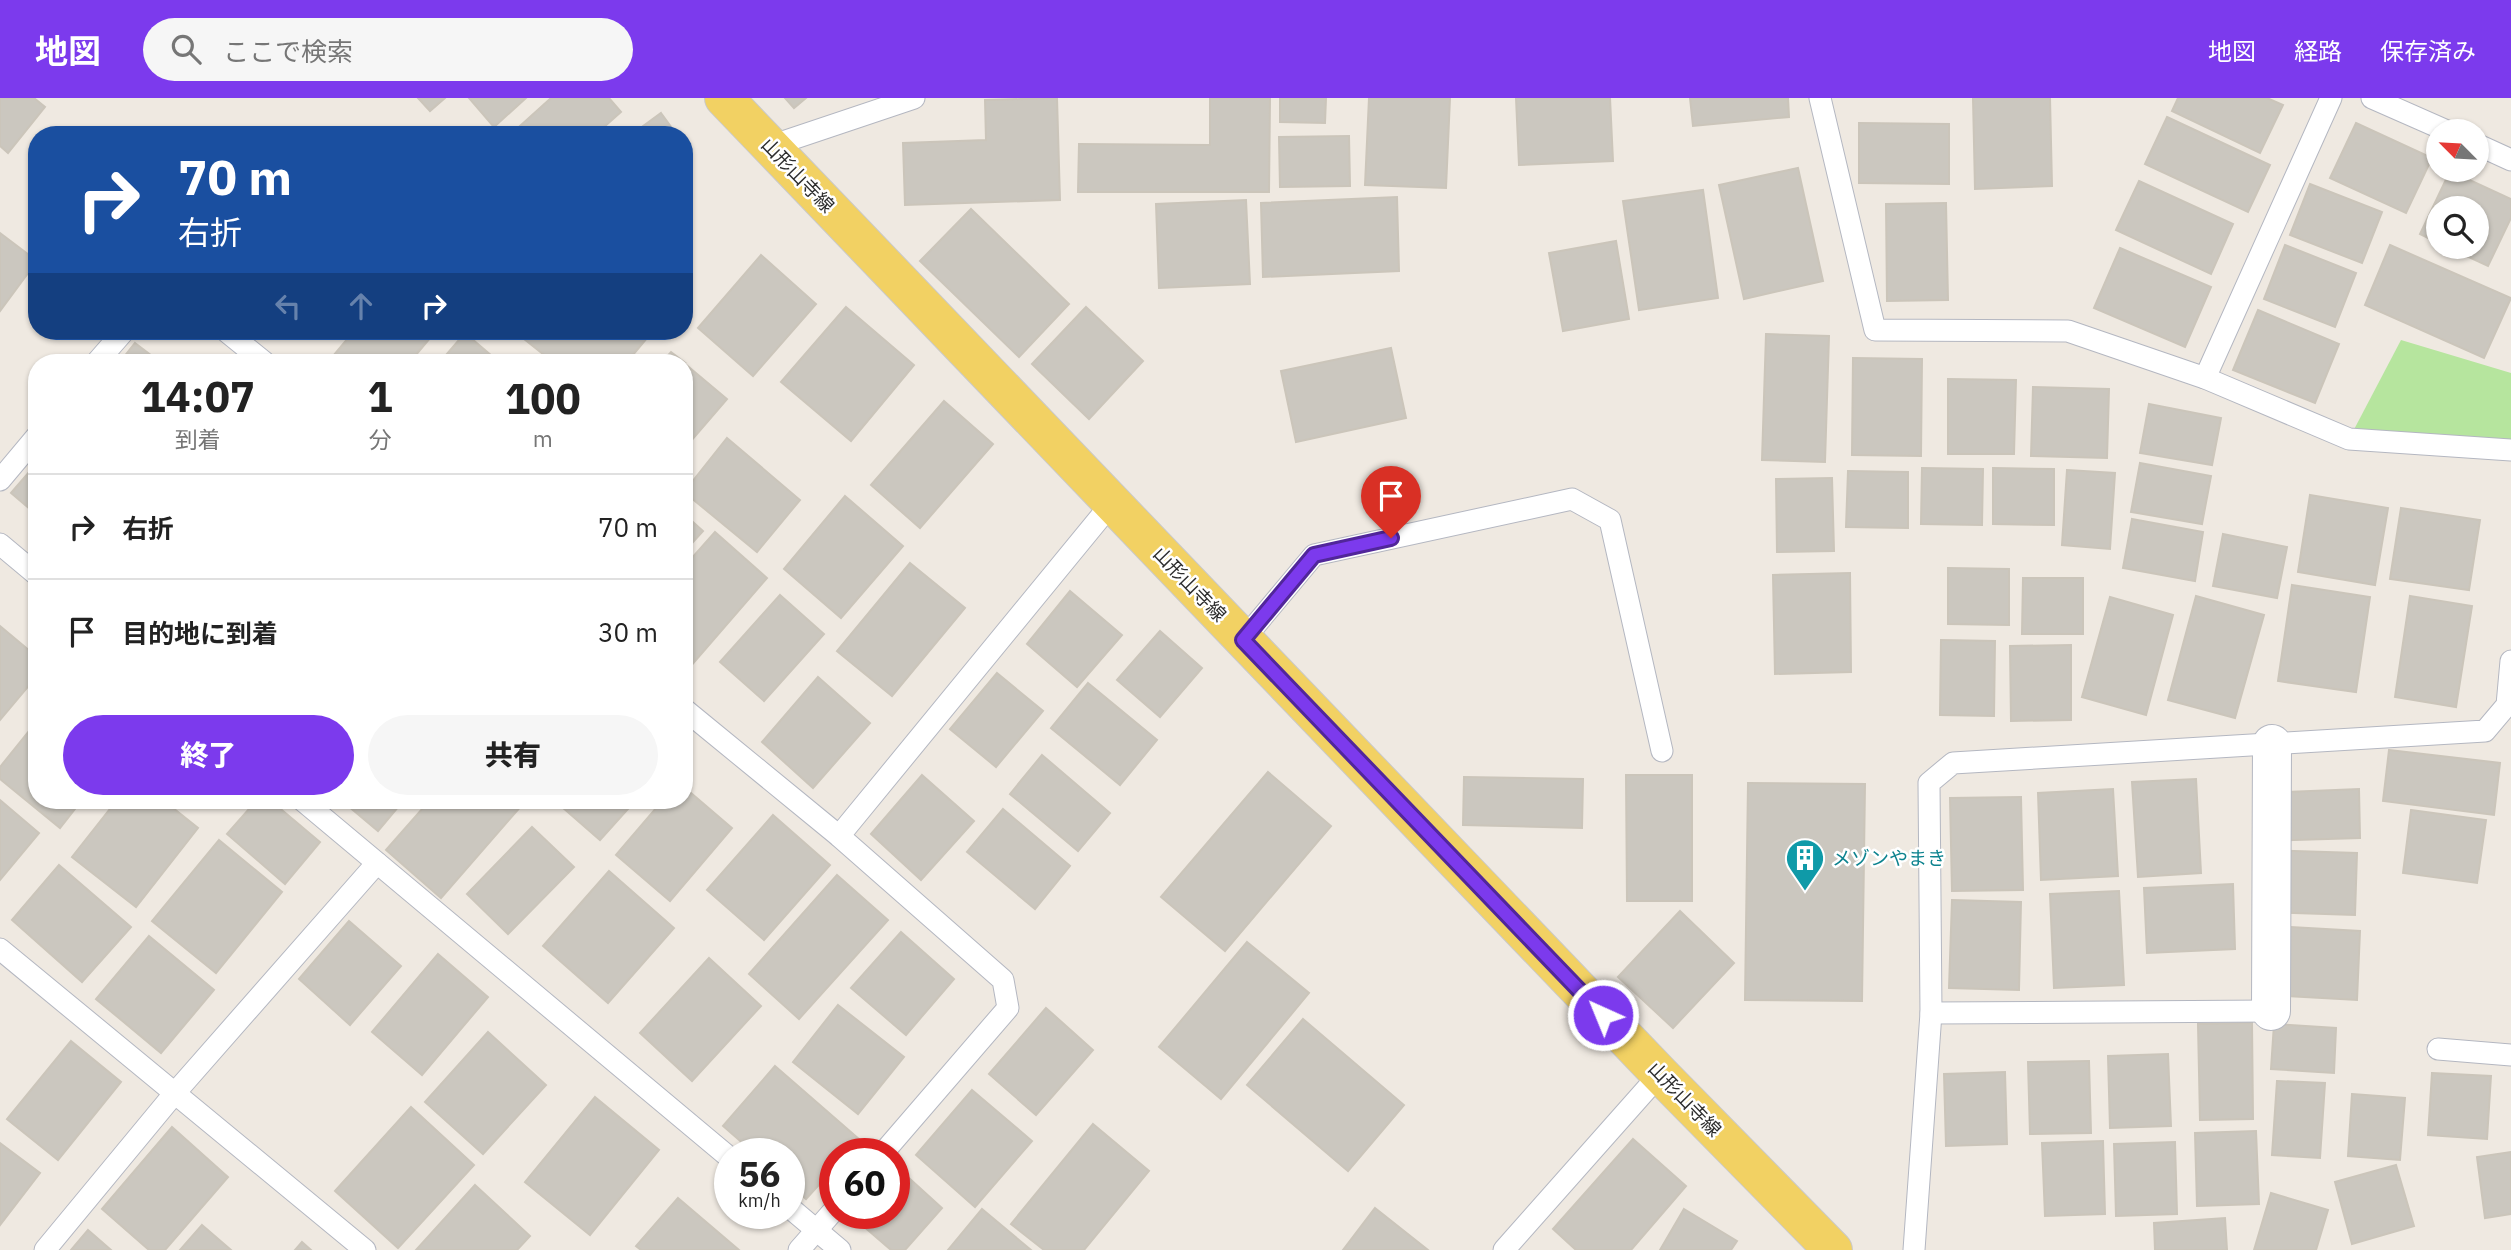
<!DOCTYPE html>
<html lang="ja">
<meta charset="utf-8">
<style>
:root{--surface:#fff;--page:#f6f6f6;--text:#222;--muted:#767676;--line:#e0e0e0;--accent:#7c3aed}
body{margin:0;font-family:"IBM Plex Sans","Noto Sans JP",sans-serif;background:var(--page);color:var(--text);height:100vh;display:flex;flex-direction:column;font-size:26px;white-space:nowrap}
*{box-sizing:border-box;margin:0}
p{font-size:23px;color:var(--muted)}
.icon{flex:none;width:38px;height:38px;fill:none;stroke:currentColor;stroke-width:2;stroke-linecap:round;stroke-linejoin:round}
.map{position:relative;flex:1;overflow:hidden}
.side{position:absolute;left:28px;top:256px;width:665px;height:455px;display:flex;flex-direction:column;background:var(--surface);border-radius:28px;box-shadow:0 2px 5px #0004}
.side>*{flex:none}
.top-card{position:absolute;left:28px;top:28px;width:665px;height:214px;border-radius:28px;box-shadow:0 2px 5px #0004;background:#1a4fa0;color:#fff;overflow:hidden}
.needle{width:46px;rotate:294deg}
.controls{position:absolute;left:2426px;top:21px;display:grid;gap:14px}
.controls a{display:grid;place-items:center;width:63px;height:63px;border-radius:50%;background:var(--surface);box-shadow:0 2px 5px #0004;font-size:35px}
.speed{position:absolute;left:714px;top:1040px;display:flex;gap:14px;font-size:35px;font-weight:700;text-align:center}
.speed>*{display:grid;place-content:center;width:91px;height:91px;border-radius:50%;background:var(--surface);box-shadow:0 2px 5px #0004;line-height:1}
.speed small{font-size:18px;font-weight:400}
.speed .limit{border:10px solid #d22;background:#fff;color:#111}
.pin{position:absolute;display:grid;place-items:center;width:60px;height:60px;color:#fff;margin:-72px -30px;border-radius:50% 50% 50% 0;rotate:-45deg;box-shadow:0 0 7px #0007}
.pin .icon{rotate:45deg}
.me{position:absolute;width:77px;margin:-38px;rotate:316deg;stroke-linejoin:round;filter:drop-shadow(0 0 5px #0008)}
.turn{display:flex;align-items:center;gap:24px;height:147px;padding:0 35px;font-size:32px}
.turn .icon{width:91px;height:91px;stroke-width:2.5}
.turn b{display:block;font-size:49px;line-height:60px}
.lanes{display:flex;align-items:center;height:66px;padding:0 35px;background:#0003;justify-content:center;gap:35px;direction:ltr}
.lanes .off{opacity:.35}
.eta{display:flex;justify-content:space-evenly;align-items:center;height:119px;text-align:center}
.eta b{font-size:42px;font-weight:800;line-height:49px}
.action{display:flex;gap:14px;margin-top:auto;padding:14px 35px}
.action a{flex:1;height:80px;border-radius:42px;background:var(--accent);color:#fff;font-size:28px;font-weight:800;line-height:80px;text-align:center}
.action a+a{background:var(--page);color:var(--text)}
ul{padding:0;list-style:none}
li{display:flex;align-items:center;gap:21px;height:105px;padding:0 35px;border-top:2px solid var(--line)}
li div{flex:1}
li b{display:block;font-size:26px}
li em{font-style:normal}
header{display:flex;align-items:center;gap:42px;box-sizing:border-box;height:98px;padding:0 35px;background:var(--accent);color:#fff}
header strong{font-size:33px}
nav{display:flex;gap:38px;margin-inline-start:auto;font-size:24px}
.search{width:490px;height:63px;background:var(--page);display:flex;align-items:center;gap:18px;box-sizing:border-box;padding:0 24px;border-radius:38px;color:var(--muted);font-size:26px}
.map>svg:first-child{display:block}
.green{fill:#b6e59e}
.building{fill:#cbc7bf;stroke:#cbc5ba;stroke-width:2}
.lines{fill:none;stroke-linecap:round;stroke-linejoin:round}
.lane-casing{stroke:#b4b7c1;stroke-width:23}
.street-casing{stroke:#b4b7c1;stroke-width:40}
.primary-casing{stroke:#c9c9c9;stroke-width:40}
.lane{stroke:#fff;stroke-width:21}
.street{stroke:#fff;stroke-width:38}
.primary{stroke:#f2d163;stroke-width:38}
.route-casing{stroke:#51269a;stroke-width:18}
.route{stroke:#7c3aed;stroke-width:12}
.labels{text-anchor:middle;stroke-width:5;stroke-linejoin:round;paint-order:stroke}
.street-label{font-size:19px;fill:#2e2e2e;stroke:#fff}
.culture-label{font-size:19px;fill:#0d838f;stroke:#fff;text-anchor:start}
</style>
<header>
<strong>地図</strong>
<div class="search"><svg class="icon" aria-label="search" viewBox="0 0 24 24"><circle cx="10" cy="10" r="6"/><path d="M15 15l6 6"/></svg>ここで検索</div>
<nav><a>地図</a><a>経路</a><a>保存済み</a></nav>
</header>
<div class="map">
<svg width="2511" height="1152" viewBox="0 0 2511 1152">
<rect width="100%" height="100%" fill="#efe9e1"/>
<path class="green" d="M 2401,242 L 2511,275 L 2511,352 L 2349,341 Z"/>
<g class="building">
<path d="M 0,0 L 34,0 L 45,9 L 8,55 L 0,48 Z"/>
<path d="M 418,0 L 445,0 L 430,13 Z"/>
<path d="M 469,0 L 526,0 L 494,29 Z"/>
<path d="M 551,0 L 609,0 L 621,14 L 595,37 L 525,37 L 519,29 Z"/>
<path d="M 785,0 L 806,0 L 794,10 Z"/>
<path d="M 1057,0 L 1060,102 L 905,107 L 903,45 L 986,42 L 985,2 Z"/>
<path d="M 1210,0 L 1270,0 L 1269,94 L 1078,94 L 1079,46 L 1210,47 Z"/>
<path d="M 1280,0 L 1326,0 L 1325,25 L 1280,24 Z"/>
<path d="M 1369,0 L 1450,0 L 1446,90 L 1365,87 Z"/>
<path d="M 1516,0 L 1610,0 L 1613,63 L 1519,67 Z"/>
<path d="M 1690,0 L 1788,0 L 1789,19 L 1693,28 Z"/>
<path d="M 1973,0 L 2050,0 L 2052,88 L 1975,91 Z"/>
<path d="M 2178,0 L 2267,0 L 2283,7 L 2260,55 L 2172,13 Z"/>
<path d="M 661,15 L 677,37 L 631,37 Z"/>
<path d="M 2167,19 L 2270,67 L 2248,114 L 2145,66 Z"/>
<path d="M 1859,25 L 1949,26 L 1949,86 L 1859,85 Z"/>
<path d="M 2356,25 L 2432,60 L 2406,115 L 2330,80 Z"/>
<path d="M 1349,38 L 1350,88 L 1280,89 L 1279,39 Z"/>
<path d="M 1798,70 L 1823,183 L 1744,201 L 1719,87 Z"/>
<path d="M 2450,73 L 2511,101 L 2511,120 L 2488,168 L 2447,149 L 2476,149 L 2476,110 L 2438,110 L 2438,145 L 2420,136 Z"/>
<path d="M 2139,83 L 2233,126 L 2211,176 L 2116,132 Z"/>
<path d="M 2310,86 L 2382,114 L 2362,165 L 2290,137 Z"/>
<path d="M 1703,92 L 1718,200 L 1639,212 L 1623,103 Z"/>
<path d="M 1397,99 L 1399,173 L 1263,179 L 1261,105 Z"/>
<path d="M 1246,102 L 1250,186 L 1159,190 L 1156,106 Z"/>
<path d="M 1946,105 L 1948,202 L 1887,203 L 1886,106 Z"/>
<path d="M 971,111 L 1069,206 L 1019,259 L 920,163 Z"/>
<path d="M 0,135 L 37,163 L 0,213 Z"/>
<path d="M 1616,143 L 1629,221 L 1563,233 L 1549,155 Z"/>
<path d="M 2285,147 L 2356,175 L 2335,229 L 2264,201 Z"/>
<path d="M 2390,147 L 2511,200 L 2484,260 L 2365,207 Z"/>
<path d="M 2120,150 L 2211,189 L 2185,249 L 2094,210 Z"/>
<path d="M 761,157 L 816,206 L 753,278 L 698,230 Z"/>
<path d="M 846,209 L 914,267 L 851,343 L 781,284 Z"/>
<path d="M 1086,209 L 1143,263 L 1089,321 L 1032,266 Z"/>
<path d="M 2258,212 L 2339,246 L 2315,305 L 2233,272 Z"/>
<path d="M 354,233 L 436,233 L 410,264 L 328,264 Z"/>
<path d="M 514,233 L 640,233 L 648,239 L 627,264 L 553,264 Z"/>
<path d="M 465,235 L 499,264 L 440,264 Z"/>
<path d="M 1766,236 L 1829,238 L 1825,364 L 1762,362 Z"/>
<path d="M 135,245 L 160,264 L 120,264 Z"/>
<path d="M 1391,250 L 1406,320 L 1296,344 L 1281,273 Z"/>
<path d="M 671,254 L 684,264 L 662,264 Z"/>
<path d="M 1853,260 L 1922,261 L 1921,358 L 1852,357 Z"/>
<path d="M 684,265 L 727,301 L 684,351 Z"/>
<path d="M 1948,281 L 2016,282 L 2014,356 L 1948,356 Z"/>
<path d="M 2033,289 L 2109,291 L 2107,360 L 2031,358 Z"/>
<path d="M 944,303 L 993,346 L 920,430 L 871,387 Z"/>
<path d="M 2149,306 L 2221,320 L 2212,367 L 2140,355 Z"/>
<path d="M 727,340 L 800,402 L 757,454 L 684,394 Z"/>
<path d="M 37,365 L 37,417 L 11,395 Z"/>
<path d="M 2140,365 L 2211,378 L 2202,426 L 2131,414 Z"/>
<path d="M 1922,370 L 1983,371 L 1982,427 L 1921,426 Z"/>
<path d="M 1993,370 L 2054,371 L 2054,427 L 1993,426 Z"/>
<path d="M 2067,372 L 2115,375 L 2110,451 L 2062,447 Z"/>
<path d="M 1848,373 L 1908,374 L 1908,430 L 1846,429 Z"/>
<path d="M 1832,380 L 1834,453 L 1777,454 L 1776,381 Z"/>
<path d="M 2310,397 L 2388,410 L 2375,487 L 2298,474 Z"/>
<path d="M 845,398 L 903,448 L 841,520 L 784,471 Z"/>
<path d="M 2401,410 L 2480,422 L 2469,492 L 2390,481 Z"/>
<path d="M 684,416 L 703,433 L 684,454 Z"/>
<path d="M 2132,421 L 2203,434 L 2195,483 L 2123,470 Z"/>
<path d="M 715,434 L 767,480 L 689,570 L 684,566 L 684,469 Z"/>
<path d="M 2223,436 L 2287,449 L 2277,500 L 2213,488 Z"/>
<path d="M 910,465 L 965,510 L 892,598 L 837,553 Z"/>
<path d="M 1948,470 L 2009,471 L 2009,527 L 1948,526 Z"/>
<path d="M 1850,475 L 1851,574 L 1775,576 L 1773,477 Z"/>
<path d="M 2023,480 L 2083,480 L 2083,536 L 2022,536 Z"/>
<path d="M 2292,487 L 2370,499 L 2356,594 L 2278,583 Z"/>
<path d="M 1070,493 L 1122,537 L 1077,589 L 1027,546 Z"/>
<path d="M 780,497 L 824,536 L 764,603 L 720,564 Z"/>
<path d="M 2196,498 L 2264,517 L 2235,620 L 2168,602 Z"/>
<path d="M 2410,498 L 2472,508 L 2456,609 L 2395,599 Z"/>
<path d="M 2110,499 L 2173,517 L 2146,617 L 2082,599 Z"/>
<path d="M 0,528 L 37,559 L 37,578 L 0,622 Z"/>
<path d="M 1160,533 L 1202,570 L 1160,619 L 1117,582 Z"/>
<path d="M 1941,542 L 1995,543 L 1994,618 L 1940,617 Z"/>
<path d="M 2071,547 L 2071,622 L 2011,623 L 2010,548 Z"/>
<path d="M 997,575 L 1043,613 L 996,669 L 950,631 Z"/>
<path d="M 818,579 L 870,625 L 813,690 L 762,644 Z"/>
<path d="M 1088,585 L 1157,642 L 1120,687 L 1051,630 Z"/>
<path d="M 37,623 L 37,702 L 82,702 L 60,730 L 0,681 L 0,669 Z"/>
<path d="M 2389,652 L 2500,665 L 2494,717 L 2383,703 Z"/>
<path d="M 1042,657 L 1110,715 L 1078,753 L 1010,696 Z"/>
<path d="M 1268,674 L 1331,728 L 1225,853 L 1161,799 Z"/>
<path d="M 922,677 L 974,723 L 921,782 L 871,736 Z"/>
<path d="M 1626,677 L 1692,677 L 1692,803 L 1627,803 Z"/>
<path d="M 1464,679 L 1583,681 L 1582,730 L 1463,727 Z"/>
<path d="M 2196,681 L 2201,775 L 2138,779 L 2132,684 Z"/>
<path d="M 1748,685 L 1865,686 L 1862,903 L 1745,902 Z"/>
<path d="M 684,689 L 732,730 L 670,803 L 616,757 L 663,702 L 684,702 Z"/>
<path d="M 2113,691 L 2118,778 L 2041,782 L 2038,695 Z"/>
<path d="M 2359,691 L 2360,740 L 2265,743 L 2263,695 Z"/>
<path d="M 2021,699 L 2023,792 L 1952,793 L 1950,700 Z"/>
<path d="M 0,702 L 39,735 L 0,782 Z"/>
<path d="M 117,702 L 163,702 L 198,730 L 136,809 L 72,759 Z"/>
<path d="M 257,702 L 270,702 L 320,744 L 285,786 L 227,736 Z"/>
<path d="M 341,702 L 404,702 L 378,733 Z"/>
<path d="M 430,702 L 516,702 L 522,707 L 441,800 L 386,752 Z"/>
<path d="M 554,702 L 636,702 L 600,742 Z"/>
<path d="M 1003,711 L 1070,768 L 1035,811 L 967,754 Z"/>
<path d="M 2411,712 L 2486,722 L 2477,785 L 2403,775 Z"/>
<path d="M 773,717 L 830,767 L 764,842 L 707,792 Z"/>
<path d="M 532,729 L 574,769 L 508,836 L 467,796 Z"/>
<path d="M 219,742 L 282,794 L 216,875 L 152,823 Z"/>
<path d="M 2266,752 L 2357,755 L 2355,817 L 2264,814 Z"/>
<path d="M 59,767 L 131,829 L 82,884 L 12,822 Z"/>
<path d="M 609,773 L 674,830 L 608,905 L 543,848 Z"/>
<path d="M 837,777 L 888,822 L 799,921 L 749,876 Z"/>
<path d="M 2233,786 L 2235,851 L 2147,855 L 2144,790 Z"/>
<path d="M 2119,793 L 2124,887 L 2054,890 L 2050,796 Z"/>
<path d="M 1952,802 L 2021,804 L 2019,892 L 1949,890 Z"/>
<path d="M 1680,813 L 1734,865 L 1673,930 L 1618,879 Z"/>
<path d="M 349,823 L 401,868 L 350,927 L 299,881 Z"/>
<path d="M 2271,828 L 2360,833 L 2357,902 L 2268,897 Z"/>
<path d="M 901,834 L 954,881 L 906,937 L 851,890 Z"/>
<path d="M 149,838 L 214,892 L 161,955 L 96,901 Z"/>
<path d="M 1247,844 L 1309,895 L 1221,1001 L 1159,949 Z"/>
<path d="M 438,856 L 488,899 L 422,977 L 372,934 Z"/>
<path d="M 709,860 L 761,908 L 692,983 L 640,935 Z"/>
<path d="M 838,907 L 904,959 L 858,1016 L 793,964 Z"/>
<path d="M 1046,910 L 1093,952 L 1036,1017 L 989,976 Z"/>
<path d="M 1303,921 L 1404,1007 L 1348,1073 L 1247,987 Z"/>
<path d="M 2252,925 L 2253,1021 L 2200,1022 L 2198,926 Z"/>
<path d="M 2274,926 L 2336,930 L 2334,975 L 2271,971 Z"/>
<path d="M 488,934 L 546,987 L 483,1056 L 425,1004 Z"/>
<path d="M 71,943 L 121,984 L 58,1062 L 7,1021 Z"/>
<path d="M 2168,956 L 2171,1028 L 2110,1030 L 2108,958 Z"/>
<path d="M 2089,963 L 2091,1035 L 2030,1036 L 2028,964 Z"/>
<path d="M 775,968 L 859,1041 L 846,1055 L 835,1055 L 835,1069 L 806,1101 L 789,1086 L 789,1055 L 754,1055 L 723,1028 Z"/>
<path d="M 2005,974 L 2007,1046 L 1946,1048 L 1944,976 Z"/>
<path d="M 2432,975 L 2491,978 L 2487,1041 L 2428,1037 Z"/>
<path d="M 2277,983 L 2325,985 L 2320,1060 L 2272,1057 Z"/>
<path d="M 972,992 L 1032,1043 L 975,1109 L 916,1057 Z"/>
<path d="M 2352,996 L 2405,1000 L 2400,1062 L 2348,1058 Z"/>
<path d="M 595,999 L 659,1052 L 590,1137 L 525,1084 Z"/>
<path d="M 411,1009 L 474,1067 L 398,1150 L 335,1093 Z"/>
<path d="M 1093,1026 L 1149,1073 L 1084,1152 L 1044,1152 L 1011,1126 Z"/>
<path d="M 172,1029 L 228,1079 L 165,1152 L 149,1152 L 102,1111 Z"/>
<path d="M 2256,1033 L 2259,1106 L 2197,1108 L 2195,1035 Z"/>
<path d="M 1633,1041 L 1686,1088 L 1631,1152 L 1576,1152 L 1553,1131 Z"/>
<path d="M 2103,1043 L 2105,1116 L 2045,1118 L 2042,1045 Z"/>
<path d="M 2175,1044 L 2177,1116 L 2116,1118 L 2114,1046 Z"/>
<path d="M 0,1045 L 40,1075 L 0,1127 Z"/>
<path d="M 2511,1054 L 2511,1116 L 2485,1120 L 2477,1059 Z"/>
<path d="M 2396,1067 L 2414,1128 L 2352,1146 L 2335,1084 Z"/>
<path d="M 899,1071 L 942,1110 L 905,1152 L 891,1152 L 855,1121 L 861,1115 L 894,1115 L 894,1076 Z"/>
<path d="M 475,1087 L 530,1138 L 517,1152 L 416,1152 Z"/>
<path d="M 2271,1095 L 2328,1112 L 2316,1152 L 2254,1152 Z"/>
<path d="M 678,1100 L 739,1152 L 641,1152 L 636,1148 Z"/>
<path d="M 1375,1110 L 1428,1152 L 1343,1152 Z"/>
<path d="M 982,1111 L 1031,1152 L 948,1152 Z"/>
<path d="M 1684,1111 L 1737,1143 L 1731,1152 L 1660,1152 Z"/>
<path d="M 2225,1120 L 2227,1152 L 2155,1152 L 2154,1125 Z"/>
<path d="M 202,1127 L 231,1152 L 180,1152 Z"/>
<path d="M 88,1132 L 111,1152 L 71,1152 Z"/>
<path d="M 302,1144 L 311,1152 L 295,1152 Z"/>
</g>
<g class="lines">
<g class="lane-casing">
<g id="lane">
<path d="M 1820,0 L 1875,232 L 2068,233 L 2205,280 L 2349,341 L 2511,352"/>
<path d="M 2372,0 L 2447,33"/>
<path d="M 2476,46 L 2511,62"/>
<path d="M 771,48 L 914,0"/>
<path d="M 226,233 L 264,264"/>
<path d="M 97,264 L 124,233"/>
<path d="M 2205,280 L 2331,0"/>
<path d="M 0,382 L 37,338"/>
<path d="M 0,446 L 37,477"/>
<path d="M 1243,542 L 1314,457 L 1572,401 L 1610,422 L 1662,653"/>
<path d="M 684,611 L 839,738 L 1003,882 L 1008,910 L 883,1055"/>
<path d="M 302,702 L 730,1060"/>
<path d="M 839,738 L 1112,405"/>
<path d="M 0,851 L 365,1152"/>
<path d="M 1931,915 L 2271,913"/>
<path d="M 2438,951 L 2511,957"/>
<path d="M 789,1109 L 840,1152"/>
<path d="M 45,1152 L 174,996 L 377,765"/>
<path d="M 799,1152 L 835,1111"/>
<path d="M 1504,1152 L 1660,976"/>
<path d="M 1914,1152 L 1931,915 L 1929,685 L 1953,665 L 2485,633 L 2507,607 L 2511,563"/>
</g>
</g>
<g class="street-casing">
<path id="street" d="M 2271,913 L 2272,646"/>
</g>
<g class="primary-casing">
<path id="primary" d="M 724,0 L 1660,976 L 1833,1152"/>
</g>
<use href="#lane" class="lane"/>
<use href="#street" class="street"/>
<use href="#primary" class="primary"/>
</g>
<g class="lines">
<g class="route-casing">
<path id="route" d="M 1391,440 L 1314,457 L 1243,542 L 1603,917"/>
</g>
<use href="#route" class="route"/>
</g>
<defs>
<g id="building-pin" transform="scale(2.0125)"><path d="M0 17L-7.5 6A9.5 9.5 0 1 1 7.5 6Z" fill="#0f9aa8" stroke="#fff"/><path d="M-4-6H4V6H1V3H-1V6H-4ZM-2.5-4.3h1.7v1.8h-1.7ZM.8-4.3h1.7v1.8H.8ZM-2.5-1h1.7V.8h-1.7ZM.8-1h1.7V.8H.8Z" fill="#fff"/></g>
</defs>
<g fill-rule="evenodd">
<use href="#building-pin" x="1805" y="760"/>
</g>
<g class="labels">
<g class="street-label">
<text transform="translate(798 77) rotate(46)" y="7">山形山寺線</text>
<text transform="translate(1190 486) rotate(46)" y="7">山形山寺線</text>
<text transform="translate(1685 1001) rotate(46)" y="7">山形山寺線</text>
</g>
<g class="culture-label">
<text x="1832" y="767">メゾンやまき</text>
</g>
</g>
</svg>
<div class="controls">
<a><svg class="needle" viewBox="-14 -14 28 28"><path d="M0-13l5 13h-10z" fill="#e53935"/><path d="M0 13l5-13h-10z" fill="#767676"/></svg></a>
<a><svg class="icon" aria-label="search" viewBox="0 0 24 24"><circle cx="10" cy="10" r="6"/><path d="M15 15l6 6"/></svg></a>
</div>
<div class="speed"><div>56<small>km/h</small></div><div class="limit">60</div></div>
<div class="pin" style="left:1391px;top:440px;background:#d93025"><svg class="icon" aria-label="arrive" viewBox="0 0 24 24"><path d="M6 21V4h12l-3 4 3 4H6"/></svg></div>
<svg class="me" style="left:1603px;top:917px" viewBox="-20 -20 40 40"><circle r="17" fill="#7c3aed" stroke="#fff" stroke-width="3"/><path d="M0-11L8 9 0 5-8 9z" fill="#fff"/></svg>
<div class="top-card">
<div class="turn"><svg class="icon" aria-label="right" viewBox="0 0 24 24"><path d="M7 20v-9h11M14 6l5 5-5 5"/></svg><div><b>70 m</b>右折</div></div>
<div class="lanes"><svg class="icon off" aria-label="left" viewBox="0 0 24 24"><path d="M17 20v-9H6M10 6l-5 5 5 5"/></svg><svg class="icon off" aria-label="ahead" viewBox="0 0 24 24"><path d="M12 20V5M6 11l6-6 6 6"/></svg><svg class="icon" aria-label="right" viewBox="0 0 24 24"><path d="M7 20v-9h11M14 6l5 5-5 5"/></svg></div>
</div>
<section class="side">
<div class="eta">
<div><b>14:07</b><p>到着</p></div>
<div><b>1</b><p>分</p></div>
<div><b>100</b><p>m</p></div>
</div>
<ul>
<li><svg class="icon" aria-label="right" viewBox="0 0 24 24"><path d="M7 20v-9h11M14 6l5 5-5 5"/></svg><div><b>右折</b></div><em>70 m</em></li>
<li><svg class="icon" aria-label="arrive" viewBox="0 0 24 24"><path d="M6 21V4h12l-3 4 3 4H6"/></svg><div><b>目的地に到着</b></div><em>30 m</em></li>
</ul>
<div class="action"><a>終了</a><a>共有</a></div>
</section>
</div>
